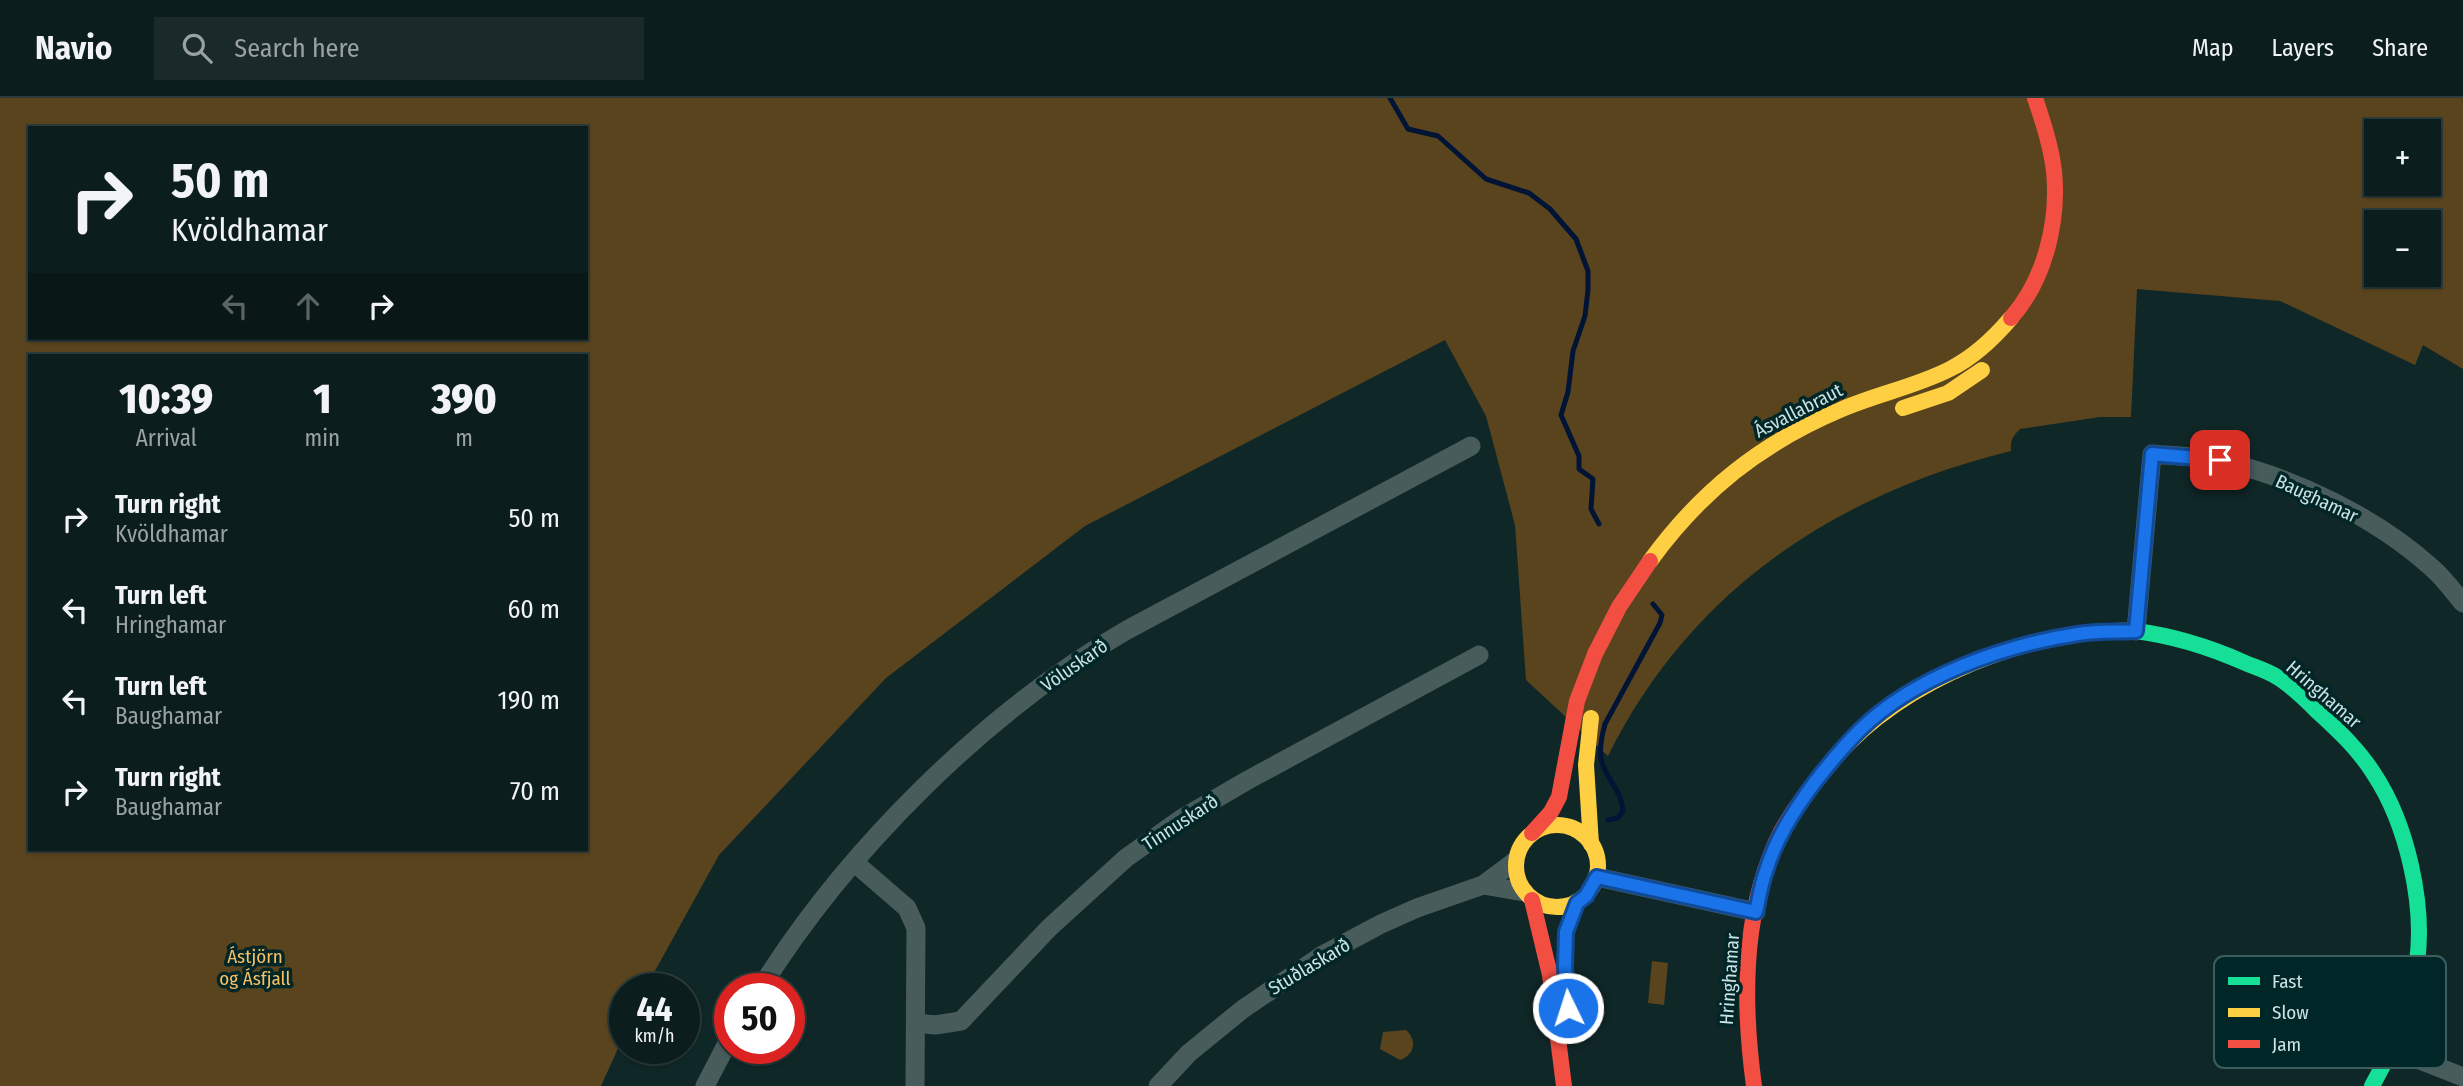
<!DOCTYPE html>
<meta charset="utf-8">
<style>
:root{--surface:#0c1d1d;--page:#1a2a2a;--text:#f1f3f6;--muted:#9aa2a4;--line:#2c3b3b}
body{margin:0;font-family:"Fira Sans Condensed",sans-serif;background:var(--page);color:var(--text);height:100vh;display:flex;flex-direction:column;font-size:26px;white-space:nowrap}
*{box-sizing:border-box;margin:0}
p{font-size:23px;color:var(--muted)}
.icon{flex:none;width:38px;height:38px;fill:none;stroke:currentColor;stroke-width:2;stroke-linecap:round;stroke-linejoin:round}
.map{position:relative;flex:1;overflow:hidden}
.sheet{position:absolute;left:28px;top:256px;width:560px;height:497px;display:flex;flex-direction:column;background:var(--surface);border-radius:0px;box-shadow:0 2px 5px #0004,0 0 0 2px var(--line)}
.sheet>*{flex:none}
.hud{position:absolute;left:28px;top:28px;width:560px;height:214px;border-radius:0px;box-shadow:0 2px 5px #0004,0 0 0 2px var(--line);background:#0c1d1d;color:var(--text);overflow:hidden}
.fabs{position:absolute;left:2364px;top:21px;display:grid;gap:14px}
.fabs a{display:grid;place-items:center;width:77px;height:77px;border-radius:0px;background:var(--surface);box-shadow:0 2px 5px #0004,0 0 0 2px var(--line);font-size:35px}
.speed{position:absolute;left:609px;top:875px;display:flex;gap:14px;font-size:35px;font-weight:700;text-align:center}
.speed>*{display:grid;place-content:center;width:91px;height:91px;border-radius:50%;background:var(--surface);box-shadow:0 2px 5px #0004,0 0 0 2px var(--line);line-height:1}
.speed small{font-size:18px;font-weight:400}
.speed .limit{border:10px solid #d22;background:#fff;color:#111}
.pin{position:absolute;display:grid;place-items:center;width:60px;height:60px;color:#fff;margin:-30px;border-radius:14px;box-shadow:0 4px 10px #0006}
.me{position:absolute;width:77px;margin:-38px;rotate:356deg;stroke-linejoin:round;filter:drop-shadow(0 0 5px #0008)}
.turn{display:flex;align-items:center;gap:24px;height:147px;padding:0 28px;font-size:32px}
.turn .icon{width:91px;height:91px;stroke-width:2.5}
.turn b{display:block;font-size:49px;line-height:60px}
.lanes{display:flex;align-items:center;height:66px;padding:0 28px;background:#0003;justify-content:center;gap:35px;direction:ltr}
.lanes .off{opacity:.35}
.eta{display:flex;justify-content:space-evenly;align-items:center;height:119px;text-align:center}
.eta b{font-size:42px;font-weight:800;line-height:49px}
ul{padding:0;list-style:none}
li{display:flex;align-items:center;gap:21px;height:91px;padding:0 28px}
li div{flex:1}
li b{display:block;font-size:26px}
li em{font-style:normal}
header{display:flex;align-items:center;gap:42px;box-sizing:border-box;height:98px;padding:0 35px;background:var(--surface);border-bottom:2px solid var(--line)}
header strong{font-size:33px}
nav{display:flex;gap:38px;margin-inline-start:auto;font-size:24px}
.search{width:490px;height:63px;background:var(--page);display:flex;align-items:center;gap:18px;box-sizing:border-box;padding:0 24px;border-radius:0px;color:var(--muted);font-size:26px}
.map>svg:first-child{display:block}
.green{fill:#59441e;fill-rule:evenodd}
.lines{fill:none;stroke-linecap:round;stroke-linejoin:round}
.stream{stroke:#011436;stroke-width:5}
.street{stroke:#495c5c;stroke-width:19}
.fast{stroke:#16e098;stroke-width:16}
.slow{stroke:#ffcf43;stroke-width:16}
.jam{stroke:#f24e42;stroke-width:16}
.route-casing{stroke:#114b97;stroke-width:18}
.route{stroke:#1a73e8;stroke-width:12}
.labels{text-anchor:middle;stroke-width:7;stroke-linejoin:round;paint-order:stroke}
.street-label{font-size:19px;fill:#c9e2e3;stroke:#002627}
.park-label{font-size:19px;fill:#f9bf62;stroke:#002627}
.key{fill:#002627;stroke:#3c5e5f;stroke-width:2}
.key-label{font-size:19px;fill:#c9e2e3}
</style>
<header>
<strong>Navio</strong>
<div class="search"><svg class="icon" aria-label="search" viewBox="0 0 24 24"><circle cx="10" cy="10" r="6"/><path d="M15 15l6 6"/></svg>Search here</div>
<nav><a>Map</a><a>Layers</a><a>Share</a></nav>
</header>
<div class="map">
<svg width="2463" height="988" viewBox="0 0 2463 988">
<rect width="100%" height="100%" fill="#102727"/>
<g class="green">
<path d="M 0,0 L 2463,0 L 2463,271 L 2423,247 L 2415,267 L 2280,203 L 2137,191 L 2131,319 L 2100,319 L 2020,331 C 2013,338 2010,342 2011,353 C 1835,396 1690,493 1608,658 L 1526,582 L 1515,427 L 1486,318 L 1445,242 L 1085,428 L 886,580 L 719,757 L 645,891 L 625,891 L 625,935 L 601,988 L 0,988 ZM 30,30 L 586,30 L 586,240 L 30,240 ZM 2376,33 L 2429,33 L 2429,86 L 2376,86 ZM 2376,124 L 2429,124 L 2429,177 L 2376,177 ZM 30,257 L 586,257 L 586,751 L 30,751 Z"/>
<path d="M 1652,863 L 1668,865 L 1664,907 L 1648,905 Z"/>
<path d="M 1406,932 C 1418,943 1414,957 1400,962 L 1380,951 L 1383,934 Z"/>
</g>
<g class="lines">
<g class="stream">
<path d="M 1390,0 L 1408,31 L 1438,38 L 1486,81 L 1529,95 L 1550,111 L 1576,141 L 1588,173 L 1588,192 L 1585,218 L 1573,253 L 1568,294 L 1561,317 L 1579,358 L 1579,371 L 1593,381 L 1591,411 L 1599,426"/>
<path d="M 1608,722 L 1618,720 L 1623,713 C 1622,692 1605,680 1601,661 C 1599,649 1602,637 1605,626 L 1660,525 L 1662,517 L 1653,506"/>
</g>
<g class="street">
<path d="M 2136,533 L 2152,356 C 2175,358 2199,358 2222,363 C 2295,380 2375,419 2431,469 C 2443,479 2453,493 2463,505"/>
<path d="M 855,765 L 907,810 L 916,830 L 915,988"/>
<path d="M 1597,779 L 1756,814"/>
<path d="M 1483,787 L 1524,794"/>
<path d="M 760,891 C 846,753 986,613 1127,532 L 1471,348"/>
<path d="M 916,925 L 935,927 L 961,923 L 1049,830 L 1126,760 L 1181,721 L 1248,682 L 1479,557"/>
<path d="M 2394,952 L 2463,979"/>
<path d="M 705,988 L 730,940"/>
<path d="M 1158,988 L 1189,955 L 1243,911 L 1321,858 L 1381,826 L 1417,810 L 1483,787 L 1515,763"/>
</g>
<path class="fast" d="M 2136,533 C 2174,538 2209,549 2243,564 C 2254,569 2266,572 2277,579 C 2292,588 2305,601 2317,613 C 2338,632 2359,652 2374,676 C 2407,726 2425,806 2417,864 C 2411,909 2394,949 2372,988"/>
<g class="slow">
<path d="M 1903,310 L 1948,295 L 1982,272"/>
<path d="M 1650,463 C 1701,393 1760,346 1840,312 C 1876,296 1915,289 1950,271 C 1974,259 1994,240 2011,220"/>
<path d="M 1591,620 L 1586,667 L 1591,746"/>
<path d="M 1835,660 C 1900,582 2035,528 2136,533"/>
<circle cx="1557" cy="768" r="41"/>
<path d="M 1566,892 L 1566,833 L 1577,805"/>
</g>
<g class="jam">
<path d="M 2011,220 C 2045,182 2059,123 2054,73 C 2051,48 2043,24 2035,0"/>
<path d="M 1532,735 L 1551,714 L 1559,699 L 1577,603 L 1595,556 L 1619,509 L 1650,463"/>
<path d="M 1532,802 L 1550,877 L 1564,988"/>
<path d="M 1754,988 C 1743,907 1742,820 1776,744 C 1790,713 1813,686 1835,660"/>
</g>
</g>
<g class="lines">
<g class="route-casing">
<path id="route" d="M 1568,910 L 1565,869 L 1566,834 L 1577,805 L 1586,798 L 1597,779 L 1756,814 C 1759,801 1761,786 1766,773 C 1776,740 1795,711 1815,684 C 1829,666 1844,648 1860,632 C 1914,579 2004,547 2078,536 C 2097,533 2117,534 2136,533 L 2152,356 L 2220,362"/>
</g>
<use href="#route" class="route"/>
</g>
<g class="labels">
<g class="street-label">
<text transform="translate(1798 312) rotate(-27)" y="7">Ásvallabraut</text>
<text transform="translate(2317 400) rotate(25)" y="7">Baughamar</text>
<text transform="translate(1074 567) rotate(-35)" y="7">Völuskarð</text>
<text transform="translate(2324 596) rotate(41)" y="7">Hringhamar</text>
<text transform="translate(1180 724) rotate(-33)" y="7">Tinnuskarð</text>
<text transform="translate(1309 868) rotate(-31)" y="7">Stuðlaskarð</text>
<text transform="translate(1729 881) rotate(-86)" y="7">Hringhamar</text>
</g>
<g class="park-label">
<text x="255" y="865">Ástjörn<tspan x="255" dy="22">og Ásfjall</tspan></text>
</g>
</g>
<rect x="2214" y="858" width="232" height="112" rx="10" class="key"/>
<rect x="2228" y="879" width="32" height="8" fill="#16e098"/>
<rect x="2228" y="910" width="32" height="9" fill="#ffcf43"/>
<rect x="2228" y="942" width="32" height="8" fill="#f24e42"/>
<g class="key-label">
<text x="2272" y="890">Fast</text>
<text x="2272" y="921">Slow</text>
<text x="2272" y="953">Jam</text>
</g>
</svg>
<div class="fabs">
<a>+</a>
<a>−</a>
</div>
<div class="speed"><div>44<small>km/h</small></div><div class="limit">50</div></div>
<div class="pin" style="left:2220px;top:362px;background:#d93025"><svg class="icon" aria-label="arrive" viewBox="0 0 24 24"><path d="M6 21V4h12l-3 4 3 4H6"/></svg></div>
<svg class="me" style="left:1568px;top:910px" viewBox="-20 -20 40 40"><circle r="17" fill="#1a73e8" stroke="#fff" stroke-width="3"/><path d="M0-11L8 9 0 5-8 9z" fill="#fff"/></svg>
<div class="hud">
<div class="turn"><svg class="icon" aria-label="right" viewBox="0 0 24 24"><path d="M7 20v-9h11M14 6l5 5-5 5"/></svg><div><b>50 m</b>Kvöldhamar</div></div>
<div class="lanes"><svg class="icon off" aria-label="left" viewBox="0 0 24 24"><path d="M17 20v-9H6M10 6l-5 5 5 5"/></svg><svg class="icon off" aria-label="ahead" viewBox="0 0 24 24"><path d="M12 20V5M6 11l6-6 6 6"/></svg><svg class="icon" aria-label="right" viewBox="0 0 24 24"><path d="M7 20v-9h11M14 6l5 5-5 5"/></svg></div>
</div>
<section class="sheet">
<div class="eta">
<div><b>10:39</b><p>Arrival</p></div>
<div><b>1</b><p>min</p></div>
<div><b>390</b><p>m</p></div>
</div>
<ul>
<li><svg class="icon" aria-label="right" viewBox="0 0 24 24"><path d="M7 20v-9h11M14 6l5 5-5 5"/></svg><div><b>Turn right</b><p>Kvöldhamar</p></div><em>50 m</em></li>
<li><svg class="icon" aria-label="left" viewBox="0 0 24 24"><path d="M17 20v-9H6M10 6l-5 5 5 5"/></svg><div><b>Turn left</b><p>Hringhamar</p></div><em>60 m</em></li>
<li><svg class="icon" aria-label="left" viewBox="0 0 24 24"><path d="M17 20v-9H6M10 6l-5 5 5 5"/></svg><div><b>Turn left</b><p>Baughamar</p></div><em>190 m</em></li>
<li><svg class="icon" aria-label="right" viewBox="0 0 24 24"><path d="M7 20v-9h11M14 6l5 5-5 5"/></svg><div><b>Turn right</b><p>Baughamar</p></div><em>70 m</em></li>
</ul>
</section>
</div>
